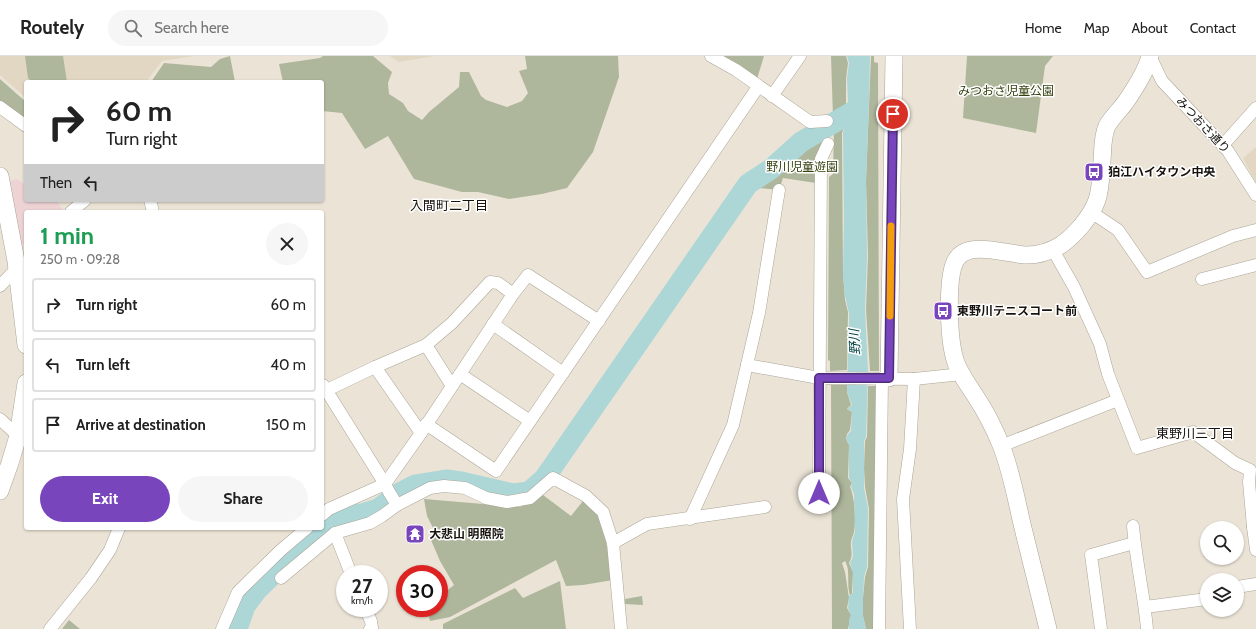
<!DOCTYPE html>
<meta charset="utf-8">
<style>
:root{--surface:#fff;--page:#f6f6f6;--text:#222;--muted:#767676;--line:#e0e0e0;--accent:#7945bd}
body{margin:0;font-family:Cabin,"Noto Sans JP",sans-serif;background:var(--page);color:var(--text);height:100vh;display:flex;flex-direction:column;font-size:15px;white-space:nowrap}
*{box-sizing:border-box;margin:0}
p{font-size:13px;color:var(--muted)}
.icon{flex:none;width:22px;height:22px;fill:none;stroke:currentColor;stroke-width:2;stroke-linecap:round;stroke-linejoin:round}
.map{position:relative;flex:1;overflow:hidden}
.sheet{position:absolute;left:24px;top:154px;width:300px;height:320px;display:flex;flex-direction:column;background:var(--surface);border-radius:4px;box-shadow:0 1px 3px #0004}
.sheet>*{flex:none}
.hud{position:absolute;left:24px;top:24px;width:300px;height:122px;border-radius:4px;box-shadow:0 1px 3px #0004;background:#fff;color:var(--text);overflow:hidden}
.buttons{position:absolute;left:1200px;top:465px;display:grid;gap:8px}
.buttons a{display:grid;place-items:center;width:44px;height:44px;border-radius:50%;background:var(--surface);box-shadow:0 1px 3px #0004;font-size:20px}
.speed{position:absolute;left:336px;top:509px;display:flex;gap:8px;font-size:20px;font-weight:700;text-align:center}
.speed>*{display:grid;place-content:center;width:52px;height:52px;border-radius:50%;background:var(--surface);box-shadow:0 1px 3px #0004;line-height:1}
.speed small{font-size:10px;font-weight:400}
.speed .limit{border:6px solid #d22;background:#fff;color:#111}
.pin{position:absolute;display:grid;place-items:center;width:34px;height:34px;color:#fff;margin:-17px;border:2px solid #fff;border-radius:50%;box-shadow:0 1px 4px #0007}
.me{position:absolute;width:44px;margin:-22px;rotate:0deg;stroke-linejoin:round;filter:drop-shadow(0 0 3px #0008)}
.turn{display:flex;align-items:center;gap:14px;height:84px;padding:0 16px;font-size:18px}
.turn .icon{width:52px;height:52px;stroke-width:2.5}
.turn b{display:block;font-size:28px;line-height:34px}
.then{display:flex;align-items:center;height:38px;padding:0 16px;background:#0003;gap:8px;font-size:15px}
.round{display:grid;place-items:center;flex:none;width:42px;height:42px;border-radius:21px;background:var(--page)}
.head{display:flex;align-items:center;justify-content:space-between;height:68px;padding:0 16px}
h1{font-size:24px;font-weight:700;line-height:30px;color:#1e9e55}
.action{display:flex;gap:8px;margin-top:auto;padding:8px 16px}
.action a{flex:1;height:46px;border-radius:24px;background:var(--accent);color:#fff;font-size:16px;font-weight:700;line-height:46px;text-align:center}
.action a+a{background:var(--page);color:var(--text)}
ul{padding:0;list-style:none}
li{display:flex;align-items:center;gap:12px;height:54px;margin:0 8px 6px;padding:0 8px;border:2px solid var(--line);border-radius:4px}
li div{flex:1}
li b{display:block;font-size:15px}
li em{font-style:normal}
header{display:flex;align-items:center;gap:24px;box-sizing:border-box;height:56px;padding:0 20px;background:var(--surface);border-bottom:1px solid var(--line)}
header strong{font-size:19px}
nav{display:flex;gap:22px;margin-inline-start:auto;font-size:14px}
.search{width:280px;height:36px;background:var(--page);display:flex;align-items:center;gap:10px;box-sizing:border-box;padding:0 14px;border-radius:22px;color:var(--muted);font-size:15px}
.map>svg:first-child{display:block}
.commercial{fill:#eed3d5}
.built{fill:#e2d7c2}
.green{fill:#aeb79c}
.water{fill:#add6d7}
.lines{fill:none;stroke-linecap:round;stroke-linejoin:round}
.river{stroke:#add6d7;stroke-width:21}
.street-casing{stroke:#aba597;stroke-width:13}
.secondary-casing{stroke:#aba597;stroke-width:18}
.street{stroke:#fff;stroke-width:12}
.secondary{stroke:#fff;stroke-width:17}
.route-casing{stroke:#4f2d7b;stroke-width:10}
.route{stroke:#7945bd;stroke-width:7}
.slow{stroke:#f59e0b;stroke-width:7}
.labels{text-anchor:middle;stroke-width:3;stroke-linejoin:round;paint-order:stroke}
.park-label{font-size:12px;fill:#33400e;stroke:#fff}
.street-label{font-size:12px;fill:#16130e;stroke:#fff}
.poi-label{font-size:12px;font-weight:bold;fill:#16130e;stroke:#fff;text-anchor:start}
.neighbourhood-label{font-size:13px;fill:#16130e;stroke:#fff}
.water-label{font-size:13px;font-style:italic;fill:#004042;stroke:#fff}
</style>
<header>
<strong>Routely</strong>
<div class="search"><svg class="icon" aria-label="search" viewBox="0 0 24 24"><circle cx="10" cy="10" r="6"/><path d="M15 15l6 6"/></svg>Search here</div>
<nav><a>Home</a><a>Map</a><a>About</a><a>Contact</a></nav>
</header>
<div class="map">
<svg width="1256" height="573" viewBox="0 0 1256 573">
<rect width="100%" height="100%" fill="#ebe4d6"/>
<path class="commercial" d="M 18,123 L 26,130 L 26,144 L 56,144 L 64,156 L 26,156 L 26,189 L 25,190 L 19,187 L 9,125 Z"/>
<g class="built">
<path d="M 0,0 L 195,0 L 162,5 L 146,26 L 26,26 L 26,42 L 0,19 Z"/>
<path d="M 390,0 L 435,0 L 399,6 Z"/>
<path d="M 1256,91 L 1256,127 L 1243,102 Z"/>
</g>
<g class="green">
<path d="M 25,0 L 63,0 L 67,26 L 32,26 L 28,22 Z"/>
<path d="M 230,0 L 235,26 L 151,26 L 164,7 L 211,11 L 220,3 Z"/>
<path d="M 323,0 L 373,0 L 392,16 L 388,27 L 389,38 L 403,47 L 408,55 L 422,64 L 429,56 L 459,31 L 460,16 L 469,16 L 481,40 L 486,44 L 507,51 L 522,45 L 528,37 L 519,15 L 527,13 L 525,0 L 618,0 L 619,21 L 593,96 L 567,132 L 542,138 L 509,143 L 478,136 L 462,136 L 414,123 L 388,80 L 365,93 L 342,57 L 322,55 L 322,26 L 283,26 L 279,8 L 320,2 Z"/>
<path d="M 720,0 L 764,0 L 757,23 Z"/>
<path d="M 831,0 L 846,0 L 848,7 L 846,23 L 846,48 L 833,62 Z"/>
<path d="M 871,0 L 874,0 L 874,6 L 878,7 L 879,315 L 870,315 L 866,254 L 868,200 L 866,125 Z"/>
<path d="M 967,0 L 1053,0 L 1045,10 L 1036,77 L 963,62 Z"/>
<path d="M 0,23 L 26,46 L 26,65 L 0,45 Z"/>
<path d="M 839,68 L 845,69 L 842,77 L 843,217 L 845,244 L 848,256 L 847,314 L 830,315 L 830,305 L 828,304 L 829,121 L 833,118 L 834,71 Z"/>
<path d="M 824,80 L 816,104 L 816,127 L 783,122 L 779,134 L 748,131 L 772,116 L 801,92 Z"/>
<path d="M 831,329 L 847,329 L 847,336 L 851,349 L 847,353 L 852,356 L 850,374 L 847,378 L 846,383 L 849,389 L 848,422 L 852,427 L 850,431 C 855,442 856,464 854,476 C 853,479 852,482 851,485 C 850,495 854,498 849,507 L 853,516 L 852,538 L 850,539 C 846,528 851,515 845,505 L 842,507 L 845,516 L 849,542 L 847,552 L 851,559 L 848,573 L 832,573 Z"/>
<path d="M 868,330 L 879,330 L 877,573 L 866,573 L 863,560 L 863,542 L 865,521 L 868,511 L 869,453 L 865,431 L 864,412 L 865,385 L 867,381 Z"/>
<path d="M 543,439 L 571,460 L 583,445 L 601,458 L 613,524 L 583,529 L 566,530 L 556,504 L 450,561 L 430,565 L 428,558 L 430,552 L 439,552 L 439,541 L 454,529 L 440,505 L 431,484 L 437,480 L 427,460 L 424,443 L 520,451 Z"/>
<path d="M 560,525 L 566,573 L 443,573 L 443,568 L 515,532 L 523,542 Z"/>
<path d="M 642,540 L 643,549 L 624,548 L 625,543 Z"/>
<path d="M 69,564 L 80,573 L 62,573 Z"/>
</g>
<path class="water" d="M 847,0 L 870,0 L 869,45 L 866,125 L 867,202 L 865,254 L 868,314 L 866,381 L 864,385 L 864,432 L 868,453 L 867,511 L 864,521 L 863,542 L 863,560 L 866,573 L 849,573 L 849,563 L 851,560 L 848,552 L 849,540 L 853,537 L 853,517 L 850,507 L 853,501 L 852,486 L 855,475 L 854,438 L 851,431 L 852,427 L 849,422 L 849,389 L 846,383 L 848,378 L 851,375 L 852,356 L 847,353 L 852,349 L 847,336 L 849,265 L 849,257 L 845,240 L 843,219 L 844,163 L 843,77 L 845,70 L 839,68 L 834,70 L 835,61 L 848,47 L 847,23 L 849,7 Z"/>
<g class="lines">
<path class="river" d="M 237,573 L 245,550 L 257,534 L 311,481 L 344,459 L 362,458 L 378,453 L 400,437 L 415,429 L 446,424 L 461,426 L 513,438 L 529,436 L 544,423 L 748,128 L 771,113 L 801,86 L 852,56"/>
<g class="street-casing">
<g id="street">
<path d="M 711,0 L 736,14 L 810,66 L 827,65"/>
<path d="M 1150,0 L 1162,25 L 1228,95 L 1256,139"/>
<path d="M 772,40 L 800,0"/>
<path d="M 0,51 L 26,70"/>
<path d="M 1223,89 L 1256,52"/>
<path d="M 150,144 L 153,156"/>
<path d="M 71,156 L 85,144"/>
<path d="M 1091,156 L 1118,174 L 1147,216 L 1233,180 L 1256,174"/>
<path d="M 1053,194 L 1074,231 L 1100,288 L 1108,318 L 1137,392 L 1193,376 L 1235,407 L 1250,414 L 1249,426 L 1253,471"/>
<path d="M 1202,223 L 1256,209"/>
<path d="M 0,230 L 17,212"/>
<path d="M 493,268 L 563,317"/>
<path d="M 426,289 L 452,330"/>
<path d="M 747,309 L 819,322 L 914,323 L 962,318"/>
<path d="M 375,311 L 421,377"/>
<path d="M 460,318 L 530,365"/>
<path d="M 323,329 L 385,428 L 389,436 L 397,449"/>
<path d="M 327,334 L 375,311 L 426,289 L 452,267 L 490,226 L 498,227 L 513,238"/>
<path d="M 0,363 L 18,380"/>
<path d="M 426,368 L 496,415 L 758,31"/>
<path d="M 1001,390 L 1118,344"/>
<path d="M 819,437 L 821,103 L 828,88"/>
<path d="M 322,459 L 329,453 L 385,428 L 421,377 L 513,238 L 528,219 L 599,265"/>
<path d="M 690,463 L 733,369 L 759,257 L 779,134"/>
<path d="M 1133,470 C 1136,505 1144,539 1147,573"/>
<path d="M 1256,471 L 1253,471 L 1256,494"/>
<path d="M 335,477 L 351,518"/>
<path d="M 613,487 L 647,468 L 765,451"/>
<path d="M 281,522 L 335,477 L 370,467 L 382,460 L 397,449 L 430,432 L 444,430 L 465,432 L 486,442 L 507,446 L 530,442 L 553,422 L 586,440 L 603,456 L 613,487 L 621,573"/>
<path d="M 1237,531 L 1256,528"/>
<path d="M 1145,551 L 1207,543"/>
<path d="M 365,552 L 371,565 L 372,572 L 370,573"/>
<path d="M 50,573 L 91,522 L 110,494 L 119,472"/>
<path d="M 222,573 L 238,536 L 281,494 L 307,472"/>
<path d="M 879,573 L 882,322"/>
<path d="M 910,573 L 903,443 L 910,393 L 914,323"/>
<path d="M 1101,573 L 1091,499 L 1134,487"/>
</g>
</g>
<g class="secondary-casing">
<g id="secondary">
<path d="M 0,120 L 16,205 L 26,289"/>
<path d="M 889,322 L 894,0"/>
<path d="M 0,435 L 10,407 L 18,380 L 26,327"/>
<path d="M 1048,573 C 1039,538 1031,503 1022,468 C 1016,442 1011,414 1001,389 C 994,372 986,356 976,341 C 968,328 957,315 954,300 C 949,281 946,220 956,204 C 968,183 1008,199 1027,199 C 1039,199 1051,195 1061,189 C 1075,179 1091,161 1097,144 C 1101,132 1101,118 1102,105 C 1103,94 1102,81 1107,70 C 1112,61 1119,55 1125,47 C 1134,34 1146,16 1150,0"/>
</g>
</g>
<use href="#street" class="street"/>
<use href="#secondary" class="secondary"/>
</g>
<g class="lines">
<g class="route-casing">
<path id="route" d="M 819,437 L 819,322 L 889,322 L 893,58"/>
</g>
<use href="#route" class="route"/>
<path class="slow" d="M 890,260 L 891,170"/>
</g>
<defs>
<g id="bus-square" transform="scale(1)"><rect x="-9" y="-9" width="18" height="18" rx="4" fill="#7945bd" stroke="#fff"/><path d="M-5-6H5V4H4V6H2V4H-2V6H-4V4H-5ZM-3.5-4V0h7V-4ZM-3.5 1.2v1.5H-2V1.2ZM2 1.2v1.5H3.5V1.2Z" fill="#fff"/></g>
<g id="temple-square" transform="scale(1)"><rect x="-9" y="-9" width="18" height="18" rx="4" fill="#7945bd" stroke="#fff"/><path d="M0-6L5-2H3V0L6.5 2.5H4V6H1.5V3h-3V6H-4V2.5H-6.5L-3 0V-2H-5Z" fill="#fff"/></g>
</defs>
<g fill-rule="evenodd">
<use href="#bus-square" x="1094" y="116"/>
<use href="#bus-square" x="943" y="255"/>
<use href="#temple-square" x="415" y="478"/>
</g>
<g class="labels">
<g class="park-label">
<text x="1006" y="39">みつおさ児童公園</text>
<text x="802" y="115">野川児童遊園</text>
</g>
<g class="street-label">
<text transform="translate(1203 69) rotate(47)" y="4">みつおさ通り</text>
</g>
<g class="poi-label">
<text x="1108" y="120">狛江ハイタウン中央</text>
<text x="957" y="259">東野川テニスコート前</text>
<text x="429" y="482">大悲山 明照院</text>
</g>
<g class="neighbourhood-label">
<text x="449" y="154">入間町二丁目</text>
<text x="1195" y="382">東野川三丁目</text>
</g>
<g class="water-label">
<text transform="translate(854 286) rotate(-93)" y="5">野川</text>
</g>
</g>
</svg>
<div class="buttons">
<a><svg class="icon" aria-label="search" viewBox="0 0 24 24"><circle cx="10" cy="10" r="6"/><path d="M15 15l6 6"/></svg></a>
<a><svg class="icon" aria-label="layers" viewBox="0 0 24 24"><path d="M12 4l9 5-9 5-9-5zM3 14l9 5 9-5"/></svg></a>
</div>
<div class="speed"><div>27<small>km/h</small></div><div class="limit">30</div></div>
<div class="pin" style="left:893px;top:58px;background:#d93025"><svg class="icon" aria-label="arrive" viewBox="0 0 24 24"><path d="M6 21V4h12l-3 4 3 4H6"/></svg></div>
<svg class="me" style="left:819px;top:437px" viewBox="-20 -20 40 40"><circle r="19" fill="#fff"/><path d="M0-13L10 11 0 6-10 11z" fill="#7945bd"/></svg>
<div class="hud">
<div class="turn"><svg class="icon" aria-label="right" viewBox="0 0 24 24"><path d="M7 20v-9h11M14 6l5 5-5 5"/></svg><div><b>60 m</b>Turn right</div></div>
<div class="then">Then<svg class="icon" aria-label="left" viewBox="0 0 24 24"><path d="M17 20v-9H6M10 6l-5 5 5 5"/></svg></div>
</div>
<section class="sheet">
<div class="head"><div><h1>1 min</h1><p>250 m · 09:28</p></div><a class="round"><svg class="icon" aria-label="close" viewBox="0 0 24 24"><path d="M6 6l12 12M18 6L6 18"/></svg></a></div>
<ul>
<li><svg class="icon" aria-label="right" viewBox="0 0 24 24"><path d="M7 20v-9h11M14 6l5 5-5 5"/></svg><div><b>Turn right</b></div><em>60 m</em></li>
<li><svg class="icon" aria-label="left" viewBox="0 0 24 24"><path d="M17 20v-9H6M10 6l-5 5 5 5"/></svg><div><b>Turn left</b></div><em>40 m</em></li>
<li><svg class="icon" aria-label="arrive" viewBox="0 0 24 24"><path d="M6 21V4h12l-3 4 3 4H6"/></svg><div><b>Arrive at destination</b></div><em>150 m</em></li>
</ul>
<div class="action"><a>Exit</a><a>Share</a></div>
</section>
</div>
